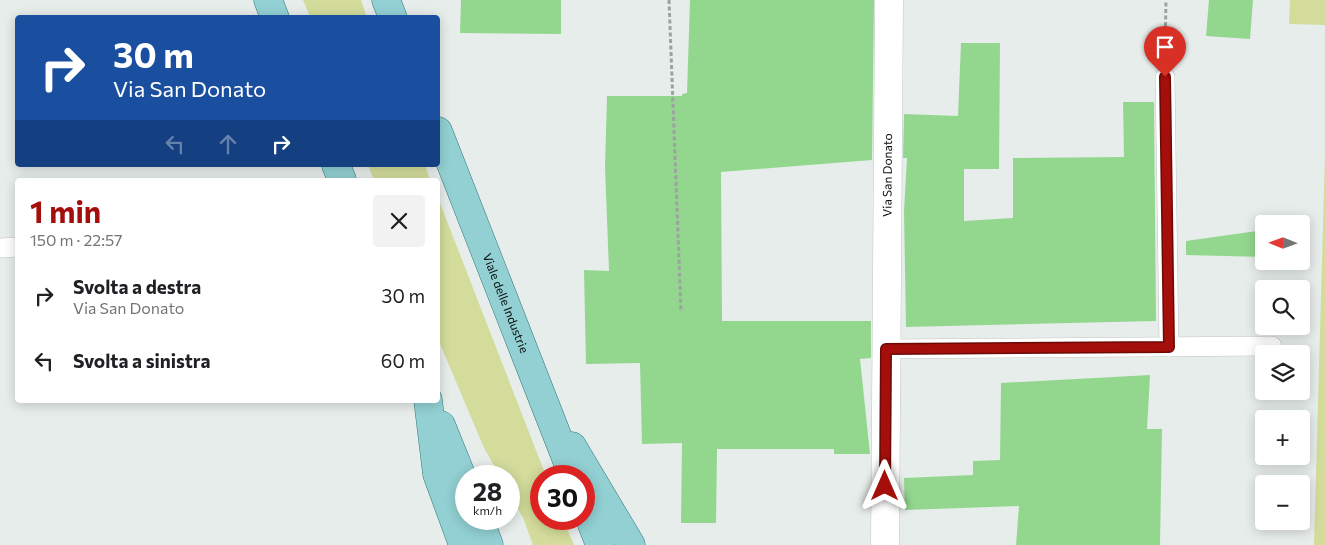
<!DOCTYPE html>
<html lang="it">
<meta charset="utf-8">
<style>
:root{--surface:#fff;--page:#f2f2f2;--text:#202124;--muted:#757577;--accent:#a40f0b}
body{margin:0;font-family:Commissioner,sans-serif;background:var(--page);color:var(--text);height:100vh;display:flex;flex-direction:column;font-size:19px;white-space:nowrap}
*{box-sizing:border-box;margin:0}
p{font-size:16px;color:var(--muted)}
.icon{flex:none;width:28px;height:28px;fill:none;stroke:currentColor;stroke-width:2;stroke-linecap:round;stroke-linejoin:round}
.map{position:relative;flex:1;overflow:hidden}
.panel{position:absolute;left:15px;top:178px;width:425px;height:225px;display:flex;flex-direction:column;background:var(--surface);border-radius:5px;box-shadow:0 2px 12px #0003}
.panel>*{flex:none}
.hud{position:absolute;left:15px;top:15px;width:425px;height:152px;border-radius:5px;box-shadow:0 2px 12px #0003;background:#1a4fa0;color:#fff;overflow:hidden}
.needle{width:32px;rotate:271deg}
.buttons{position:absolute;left:1255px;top:215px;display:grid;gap:10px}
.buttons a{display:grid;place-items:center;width:55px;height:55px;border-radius:5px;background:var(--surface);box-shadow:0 2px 12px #0003;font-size:25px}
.speed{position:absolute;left:455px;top:465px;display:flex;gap:10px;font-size:25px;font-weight:700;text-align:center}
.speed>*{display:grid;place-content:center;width:65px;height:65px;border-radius:50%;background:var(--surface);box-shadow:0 2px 12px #0003;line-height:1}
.speed small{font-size:12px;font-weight:400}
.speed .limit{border:8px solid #d22;background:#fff;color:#111}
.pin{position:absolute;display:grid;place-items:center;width:42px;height:42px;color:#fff;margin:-51px -21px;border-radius:50% 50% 50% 0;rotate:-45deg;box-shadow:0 0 5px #0007}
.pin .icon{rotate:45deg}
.me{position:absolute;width:55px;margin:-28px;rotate:0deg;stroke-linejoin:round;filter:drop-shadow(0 0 4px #0008)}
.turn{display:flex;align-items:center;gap:18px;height:105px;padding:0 15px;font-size:22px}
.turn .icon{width:65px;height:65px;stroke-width:2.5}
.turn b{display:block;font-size:35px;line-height:42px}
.lanes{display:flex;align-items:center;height:48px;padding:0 15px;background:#0003;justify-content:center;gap:25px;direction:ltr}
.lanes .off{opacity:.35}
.round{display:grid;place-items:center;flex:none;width:52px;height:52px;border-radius:5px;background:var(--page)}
.overview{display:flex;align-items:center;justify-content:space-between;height:85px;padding:0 15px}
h1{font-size:30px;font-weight:700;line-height:38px;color:var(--accent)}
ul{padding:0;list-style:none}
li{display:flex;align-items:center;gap:15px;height:65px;padding:0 15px}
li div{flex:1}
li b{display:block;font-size:19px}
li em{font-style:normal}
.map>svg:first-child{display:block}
.green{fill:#d3dc9b}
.building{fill:#93d78f}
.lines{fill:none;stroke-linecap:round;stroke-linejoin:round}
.service-casing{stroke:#bfc6c3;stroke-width:20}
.minor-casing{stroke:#bfc6c3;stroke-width:29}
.primary-casing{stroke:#33777a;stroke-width:29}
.path{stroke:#9da2a0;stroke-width:3;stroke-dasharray:4 2.5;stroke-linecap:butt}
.service{stroke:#fff;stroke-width:19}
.minor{stroke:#fff;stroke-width:28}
.primary{stroke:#92d0d3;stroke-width:28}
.route-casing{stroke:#6b0a07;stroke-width:12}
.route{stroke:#a40f0b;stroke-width:9}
.labels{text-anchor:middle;stroke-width:4;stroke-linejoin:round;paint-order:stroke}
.street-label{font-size:12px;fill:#0b0d0c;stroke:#e7edeb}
</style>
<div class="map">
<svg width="1325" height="545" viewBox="0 0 1325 545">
<rect width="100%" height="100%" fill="#e7edeb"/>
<g class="green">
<path d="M 303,0 L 361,0 L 367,17 L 310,17 Z"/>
<path d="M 1290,0 L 1325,0 L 1325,25 L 1289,24 Z"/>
<path d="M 1325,153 L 1325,545 L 1314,545 L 1325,154 Z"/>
<path d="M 368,165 L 425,165 L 430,180 L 374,180 Z"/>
<path d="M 438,198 L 546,476 L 541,476 L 541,519 L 563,519 L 574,545 L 533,545 L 523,518 L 509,492 L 509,476 L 500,476 L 484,448 L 438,339 Z"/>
</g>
<g class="building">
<path d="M 461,0 L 561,0 L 561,34 L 460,33 Z"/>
<path d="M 690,0 L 874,0 L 872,160 L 721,172 L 722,321 L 871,321 L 871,358 L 860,359 L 870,454 L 834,454 L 834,449 L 717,449 L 716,523 L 681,523 L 682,443 L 642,444 L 640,363 L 586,364 L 584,270 L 609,271 L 605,167 L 607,96 L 682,96 L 682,94 L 687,93 Z"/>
<path d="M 1209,0 L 1253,0 L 1250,39 L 1206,36 Z"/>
<path d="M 961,43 L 1000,43 L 999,169 L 964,169 L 964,221 L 1013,218 L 1013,158 L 1124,157 L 1123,102 L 1154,102 L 1156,321 L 906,327 L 904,211 L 907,158 L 903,158 L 904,114 L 958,116 Z"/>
<path d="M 1264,230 L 1264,257 L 1186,255 L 1186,241 Z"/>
<path d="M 1150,375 L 1147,429 L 1162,429 L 1160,545 L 1016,545 L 1019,506 L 905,510 L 904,478 L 973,475 L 973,461 L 1000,460 L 1001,383 Z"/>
</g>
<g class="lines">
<g class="service-casing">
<g id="service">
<path d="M 1165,77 L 1169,347"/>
<path d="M 0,248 L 18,247"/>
<path d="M 886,349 L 1272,346"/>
</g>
</g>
<g class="minor-casing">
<g id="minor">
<path id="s1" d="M 885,545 L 889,2"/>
</g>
</g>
<g class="primary-casing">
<g id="primary">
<path d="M 268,0 L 275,18"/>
<path d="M 386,0 L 393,18"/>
<path id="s2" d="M 438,131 L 573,476"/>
<path d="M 336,165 L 342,180"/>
<path d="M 428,400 L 437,474 L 463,545"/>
<path d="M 441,425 L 466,487"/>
<path d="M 572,446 L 631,545"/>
<path d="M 584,504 L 600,545"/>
<path d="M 479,519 L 489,545"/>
</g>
</g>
<g class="path">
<path d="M 669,0 L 681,312"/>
<path d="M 1165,52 L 1166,0"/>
</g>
<use href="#service" class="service"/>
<use href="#minor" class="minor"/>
<use href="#primary" class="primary"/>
</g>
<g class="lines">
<g class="route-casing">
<path id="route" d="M 885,486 L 886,349 L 1169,347 L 1165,77"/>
</g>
<use href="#route" class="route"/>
</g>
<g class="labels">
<g class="street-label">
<text dy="4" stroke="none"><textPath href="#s1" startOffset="370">Via San Donato</textPath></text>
<text dy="4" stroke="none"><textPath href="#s2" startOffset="185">Viale delle Industrie</textPath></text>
</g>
</g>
</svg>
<div class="buttons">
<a><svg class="needle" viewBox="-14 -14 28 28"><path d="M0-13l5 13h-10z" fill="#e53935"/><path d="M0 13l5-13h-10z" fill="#757577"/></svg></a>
<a><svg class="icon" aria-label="search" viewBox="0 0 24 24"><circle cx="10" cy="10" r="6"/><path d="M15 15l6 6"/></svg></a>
<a><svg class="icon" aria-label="layers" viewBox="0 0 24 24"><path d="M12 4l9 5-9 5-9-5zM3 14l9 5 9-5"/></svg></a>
<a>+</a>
<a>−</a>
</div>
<div class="speed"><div>28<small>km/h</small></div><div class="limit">30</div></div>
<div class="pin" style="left:1165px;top:77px;background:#d93025"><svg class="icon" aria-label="arrive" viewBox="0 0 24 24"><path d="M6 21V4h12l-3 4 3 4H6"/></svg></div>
<svg class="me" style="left:885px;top:486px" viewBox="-20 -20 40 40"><path d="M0-17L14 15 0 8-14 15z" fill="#a40f0b" stroke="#fff" stroke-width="4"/></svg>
<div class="hud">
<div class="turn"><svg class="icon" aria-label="right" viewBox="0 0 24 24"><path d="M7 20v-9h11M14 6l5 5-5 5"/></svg><div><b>30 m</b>Via San Donato</div></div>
<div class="lanes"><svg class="icon off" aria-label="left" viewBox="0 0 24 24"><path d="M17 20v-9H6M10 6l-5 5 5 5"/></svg><svg class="icon off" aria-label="ahead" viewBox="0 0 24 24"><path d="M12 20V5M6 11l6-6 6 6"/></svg><svg class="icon" aria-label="right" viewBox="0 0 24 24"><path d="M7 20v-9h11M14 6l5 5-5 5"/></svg></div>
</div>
<section class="panel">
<div class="overview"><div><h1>1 min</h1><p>150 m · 22:57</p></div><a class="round"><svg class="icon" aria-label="close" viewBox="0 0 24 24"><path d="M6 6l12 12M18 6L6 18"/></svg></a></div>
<ul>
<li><svg class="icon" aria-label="right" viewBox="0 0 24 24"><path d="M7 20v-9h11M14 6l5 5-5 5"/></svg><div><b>Svolta a destra</b><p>Via San Donato</p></div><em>30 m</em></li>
<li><svg class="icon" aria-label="left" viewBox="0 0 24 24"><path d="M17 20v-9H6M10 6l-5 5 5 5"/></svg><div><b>Svolta a sinistra</b></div><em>60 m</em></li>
</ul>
</section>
</div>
